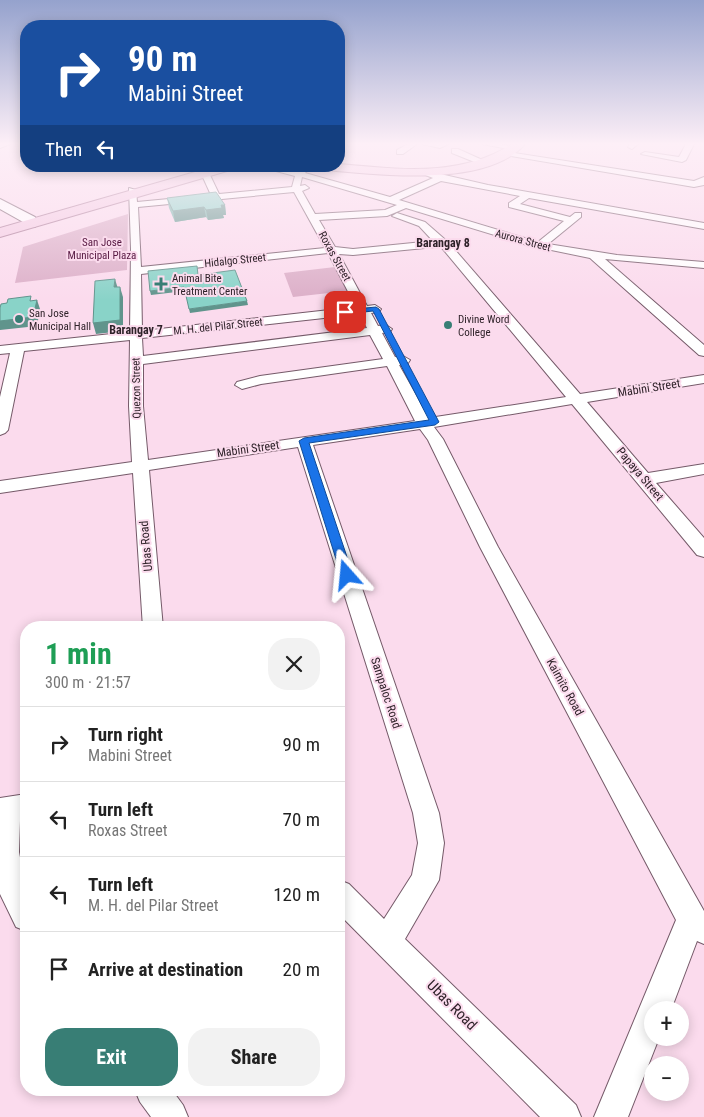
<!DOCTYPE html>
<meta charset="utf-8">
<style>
:root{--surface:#fff;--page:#f2f2f2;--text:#222;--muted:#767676;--line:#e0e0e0;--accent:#387e75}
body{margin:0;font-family:"Roboto Condensed",sans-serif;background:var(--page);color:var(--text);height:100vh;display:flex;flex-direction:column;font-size:19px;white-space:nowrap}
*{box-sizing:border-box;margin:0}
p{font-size:16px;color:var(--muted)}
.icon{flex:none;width:28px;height:28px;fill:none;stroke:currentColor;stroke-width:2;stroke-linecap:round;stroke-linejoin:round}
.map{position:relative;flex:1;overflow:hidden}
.panel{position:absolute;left:20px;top:621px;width:325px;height:475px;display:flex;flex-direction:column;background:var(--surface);border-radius:20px;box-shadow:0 2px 12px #0003}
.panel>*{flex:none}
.banner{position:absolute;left:20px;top:20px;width:325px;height:152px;border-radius:20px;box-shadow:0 2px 12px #0003;background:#1a4fa0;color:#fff;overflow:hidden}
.buttons{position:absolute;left:644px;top:1001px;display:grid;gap:10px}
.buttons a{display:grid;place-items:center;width:45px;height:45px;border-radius:50%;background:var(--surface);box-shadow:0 2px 12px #0003;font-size:25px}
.pin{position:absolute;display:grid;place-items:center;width:42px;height:42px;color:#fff;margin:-21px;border-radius:10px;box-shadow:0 2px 8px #0006}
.me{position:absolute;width:55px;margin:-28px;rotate:342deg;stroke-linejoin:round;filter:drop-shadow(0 0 4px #0008)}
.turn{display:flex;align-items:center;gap:18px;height:105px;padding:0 25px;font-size:22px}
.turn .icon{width:65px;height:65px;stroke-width:2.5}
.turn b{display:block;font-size:35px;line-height:42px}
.then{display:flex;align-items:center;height:48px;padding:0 25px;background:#0003;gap:10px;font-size:19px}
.round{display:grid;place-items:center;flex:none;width:52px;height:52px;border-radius:20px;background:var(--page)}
.summary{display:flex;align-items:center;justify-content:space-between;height:85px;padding:0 25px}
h1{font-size:30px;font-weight:700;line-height:38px;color:#1e9e55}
.cta{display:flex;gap:10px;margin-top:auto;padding:10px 25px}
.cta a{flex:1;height:58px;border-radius:20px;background:var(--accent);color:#fff;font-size:20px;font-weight:700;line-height:58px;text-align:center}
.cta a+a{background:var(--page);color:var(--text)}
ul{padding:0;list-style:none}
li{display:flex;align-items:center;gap:15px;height:75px;padding:0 25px;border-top:1px solid var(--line)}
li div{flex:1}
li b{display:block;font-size:19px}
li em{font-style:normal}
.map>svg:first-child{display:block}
.green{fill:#dcafc8}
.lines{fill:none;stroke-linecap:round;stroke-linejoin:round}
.street-casing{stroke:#755a69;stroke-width:2}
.secondary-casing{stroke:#755a69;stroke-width:2}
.primary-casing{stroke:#aa7996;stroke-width:2}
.street{fill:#fff;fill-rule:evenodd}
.secondary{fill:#fff;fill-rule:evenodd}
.primary{fill:#f4cbe3;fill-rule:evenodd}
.wall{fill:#76b5ac}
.shaded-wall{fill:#60948c}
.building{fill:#89d3c8;stroke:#60948c}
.route{fill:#1a73e8;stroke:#114b97}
.poi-dot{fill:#387e75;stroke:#fbdbed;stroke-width:2}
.labels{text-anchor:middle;stroke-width:4;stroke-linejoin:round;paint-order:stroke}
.far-street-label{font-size:11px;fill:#2e2229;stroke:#fbdbed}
.far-park-label{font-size:11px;fill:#561841;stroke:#fbdbed}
.far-poi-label{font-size:11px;fill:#2e2229;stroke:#fbdbed;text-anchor:start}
.far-quarter-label{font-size:12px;font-weight:bold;fill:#2e2229;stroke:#fbdbed}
.street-label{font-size:12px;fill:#2e2229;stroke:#fbdbed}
.near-street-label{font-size:15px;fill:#2e2229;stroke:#fbdbed}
</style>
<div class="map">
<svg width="704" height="1117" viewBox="0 0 704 1117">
<rect width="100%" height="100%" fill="#fbdbed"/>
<g class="green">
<path d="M 128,214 L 127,270 L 15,283 L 23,247 Z"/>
<path d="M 335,267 L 347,291 L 293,297 L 284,273 Z"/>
</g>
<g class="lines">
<g class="street-casing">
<g id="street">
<path d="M 408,144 L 417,144 L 403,154 L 397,154 L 397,150 Z"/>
<path d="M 422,144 L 448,144 L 440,148 Z"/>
<path d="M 482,144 L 502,144 L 518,148 L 514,150 Z"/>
<path d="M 630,144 L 638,144 L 632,149 L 628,147 Z"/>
<path d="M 686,144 L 694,144 L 686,160 L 682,162 L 641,154 L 645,152 L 679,157 Z"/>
<path d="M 452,149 L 458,149 L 489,163 L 482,165 L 452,153 Z"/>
<path d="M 502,151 L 694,181 L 704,177 L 704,185 L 694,187 L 505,155 L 501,153 Z"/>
<path d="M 257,166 L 274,166 L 297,171 L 302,166 L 311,166 L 305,173 L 390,197 L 433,178 L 423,174 L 423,170 L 488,185 L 704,223 L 704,229 L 529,198 L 520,204 L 570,217 L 575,213 L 581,213 L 581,217 L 548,244 L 617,255 L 704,262 L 704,268 L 605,259 L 704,345 L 704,356 L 699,355 L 590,258 L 527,245 L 406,208 L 387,216 L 319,220 L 335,247 L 353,249 L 433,241 L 419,226 L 392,216 L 397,213 L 425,222 L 449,243 L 580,394 L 704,375 L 704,383 L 587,402 L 648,473 L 704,464 L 704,474 L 656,483 L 704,538 L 704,557 L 697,555 L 572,404 L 434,427 L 443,439 L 498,547 L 704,911 L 704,944 L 697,941 L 671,1010 L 652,1010 L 652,1038 L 659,1038 L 628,1117 L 594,1117 L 676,920 L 480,547 L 428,440 L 420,429 L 313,445 L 439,813 L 444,843 L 439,880 L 405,939 L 576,1105 L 581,1117 L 540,1117 L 339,914 L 339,880 L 349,884 L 384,919 L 412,875 L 418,843 L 413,813 L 298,447 L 149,470 L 163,628 L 143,628 L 133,473 L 0,493 L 0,481 L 132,462 L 129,406 L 130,340 L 24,351 L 8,430 L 5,433 L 0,435 L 0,397 L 10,353 L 0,354 L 0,346 L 130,332 L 131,249 L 129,188 L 136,190 L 137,202 L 211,195 L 201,173 L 205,171 L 209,173 L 219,194 L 292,187 L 295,176 ZM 302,177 L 397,205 L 385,210 L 315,214 L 302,191 L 309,188 L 305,185 L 300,186 ZM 441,181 L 520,196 L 509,203 L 509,207 L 564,221 L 538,242 L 399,200 ZM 294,192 L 325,248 L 141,267 L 138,207 ZM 435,247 L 442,248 L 566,397 L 429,418 L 399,365 L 408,363 L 410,360 L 403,356 L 395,357 L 382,333 L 390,332 L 392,329 L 386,325 L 378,326 L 371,313 L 379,312 L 381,309 L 375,305 L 367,306 L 339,254 L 353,255 ZM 328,253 L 356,307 L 142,331 L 141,274 ZM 360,314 L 367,328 L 143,356 L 142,338 ZM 370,335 L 383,359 L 260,376 L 237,382 L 235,385 L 242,389 L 261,384 L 387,366 L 415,421 L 148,460 L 143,406 L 143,364 Z"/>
<path d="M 26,794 L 26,820 L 20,821 L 19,852 L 26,890 L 26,931 L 16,927 L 0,894 L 0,798 Z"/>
<path d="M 135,1090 L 172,1090 L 183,1105 L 188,1117 L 151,1117 L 140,1102 Z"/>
</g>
</g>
<g class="secondary-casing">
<g id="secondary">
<path d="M 0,144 L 10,144 L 0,148 Z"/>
<path d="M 0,199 L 35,217 L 37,224 L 35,227 L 25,227 L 23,222 L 0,209 Z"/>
</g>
</g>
<g class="primary-casing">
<g id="primary">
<path d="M 512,144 L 525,144 C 486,189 377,174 324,170 L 318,166 L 339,166 L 339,164 C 398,169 460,178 512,144 Z"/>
<path d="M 216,166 L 236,166 L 234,169 L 0,237 L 0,228 Z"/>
</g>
</g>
<use href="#street" class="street"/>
<use href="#secondary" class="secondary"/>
<use href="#primary" class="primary"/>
</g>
<path class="wall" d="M 167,198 L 225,205 L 226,215 L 223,215 L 224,218 L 208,220 L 206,217 L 175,222 L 169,208 Z"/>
<g class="shaded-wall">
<path d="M 221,205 L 225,205 L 226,215 L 223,215 L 224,218 L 208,220 L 206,210 Z"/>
<path d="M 204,207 L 206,217 L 175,222 L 173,211 Z"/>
<path d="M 115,279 L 118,289 L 114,287 Z"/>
<path d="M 120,287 L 123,297 L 123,331 L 96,334 L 93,323 Z"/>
<path d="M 184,287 L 185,291 L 151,295 L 150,291 Z"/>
<path d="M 37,300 L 40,309 L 37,326 L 0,330 L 0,321 Z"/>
<path d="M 247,301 L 248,305 L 190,313 L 189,309 Z"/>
</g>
<g class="building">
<path d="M 216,192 L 225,205 L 221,205 L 222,208 L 206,210 L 204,207 L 173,211 L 167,198 Z"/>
<path d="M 197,266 L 198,275 L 235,270 L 247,301 L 189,309 L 184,287 L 150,291 L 148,271 Z"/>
<path d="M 115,279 L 114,287 L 120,287 L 120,320 L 93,323 L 95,281 Z"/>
<path d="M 31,296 L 30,301 L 37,300 L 33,317 L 0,321 L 0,308 L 1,304 L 7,303 L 8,299 Z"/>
</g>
<linearGradient id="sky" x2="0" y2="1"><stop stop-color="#95a2cd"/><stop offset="0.48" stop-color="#fdeff7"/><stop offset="1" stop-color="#fdeff7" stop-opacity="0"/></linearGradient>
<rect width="704" height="300" fill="url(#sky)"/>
<path class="route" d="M 376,307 L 379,309 L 439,422 L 435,425 L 309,443 L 353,575 L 347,579 L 341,575 L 299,441 L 304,438 L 429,420 L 373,311 L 345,314 L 341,312 L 345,310 Z"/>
<g class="poi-dot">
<path d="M158.5 276.5h5v5h5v5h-5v5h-5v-5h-5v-5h5z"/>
<circle cx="19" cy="319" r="5"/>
<circle cx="448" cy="325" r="5"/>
</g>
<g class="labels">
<g class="far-street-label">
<text transform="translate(523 240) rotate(15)" y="4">Aurora Street</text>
<text transform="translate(335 256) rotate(61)" y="4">Roxas Street</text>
<text transform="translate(235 260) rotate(-6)" y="4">Hidalgo Street</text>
<text transform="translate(218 326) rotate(-6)" y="4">M. H. del Pilar Street</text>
<text transform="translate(136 388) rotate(-91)" y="4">Quezon Street</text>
</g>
<g class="far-park-label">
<text x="102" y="246">San Jose<tspan x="102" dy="13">Municipal Plaza</tspan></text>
</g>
<g class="far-poi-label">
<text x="172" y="282">Animal Bite<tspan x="172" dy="13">Treatment Center</tspan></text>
<text x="29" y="317">San Jose<tspan x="29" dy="13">Municipal Hall</tspan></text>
<text x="458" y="323">Divine Word<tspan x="458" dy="13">College</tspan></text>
</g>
<g class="far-quarter-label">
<text x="443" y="247">Barangay 8</text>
<text x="136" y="334">Barangay 7</text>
</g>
<g class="street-label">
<text transform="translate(649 388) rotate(-9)" y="4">Mabini Street</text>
<text transform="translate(248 449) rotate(-8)" y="4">Mabini Street</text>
<text transform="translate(640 474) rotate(50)" y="4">Papaya Street</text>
<text transform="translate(146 546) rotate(-95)" y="4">Ubas Road</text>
<text transform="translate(565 687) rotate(61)" y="4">Kaimito Road</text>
<text transform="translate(386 693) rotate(72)" y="4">Sampaloc Road</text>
</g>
<g class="near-street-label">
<text transform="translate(452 1005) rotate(45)" y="5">Ubas Road</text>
</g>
</g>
</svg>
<div class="buttons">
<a>+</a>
<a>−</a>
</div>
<div class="pin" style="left:345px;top:312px;background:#d93025"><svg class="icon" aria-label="arrive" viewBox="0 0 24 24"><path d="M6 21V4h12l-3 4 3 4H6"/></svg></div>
<svg class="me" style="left:347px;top:575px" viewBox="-20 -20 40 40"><path d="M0-17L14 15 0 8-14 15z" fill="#1a73e8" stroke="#fff" stroke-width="4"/></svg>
<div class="banner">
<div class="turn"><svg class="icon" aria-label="right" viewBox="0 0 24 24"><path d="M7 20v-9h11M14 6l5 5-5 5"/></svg><div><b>90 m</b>Mabini Street</div></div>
<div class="then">Then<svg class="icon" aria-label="left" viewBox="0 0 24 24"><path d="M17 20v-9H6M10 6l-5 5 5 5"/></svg></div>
</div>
<section class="panel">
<div class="summary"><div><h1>1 min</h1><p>300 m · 21:57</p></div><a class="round"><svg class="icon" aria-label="close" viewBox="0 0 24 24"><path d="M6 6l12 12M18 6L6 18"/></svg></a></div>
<ul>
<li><svg class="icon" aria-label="right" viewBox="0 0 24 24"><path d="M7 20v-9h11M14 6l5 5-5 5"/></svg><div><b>Turn right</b><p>Mabini Street</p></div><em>90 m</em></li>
<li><svg class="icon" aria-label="left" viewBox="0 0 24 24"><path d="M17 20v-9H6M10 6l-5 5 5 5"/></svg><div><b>Turn left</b><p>Roxas Street</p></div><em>70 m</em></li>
<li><svg class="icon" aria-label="left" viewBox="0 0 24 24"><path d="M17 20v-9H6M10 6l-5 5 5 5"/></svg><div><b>Turn left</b><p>M. H. del Pilar Street</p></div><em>120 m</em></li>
<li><svg class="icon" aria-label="arrive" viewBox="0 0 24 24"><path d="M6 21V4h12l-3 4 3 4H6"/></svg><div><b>Arrive at destination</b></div><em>20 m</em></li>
</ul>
<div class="cta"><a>Exit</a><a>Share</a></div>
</section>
</div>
